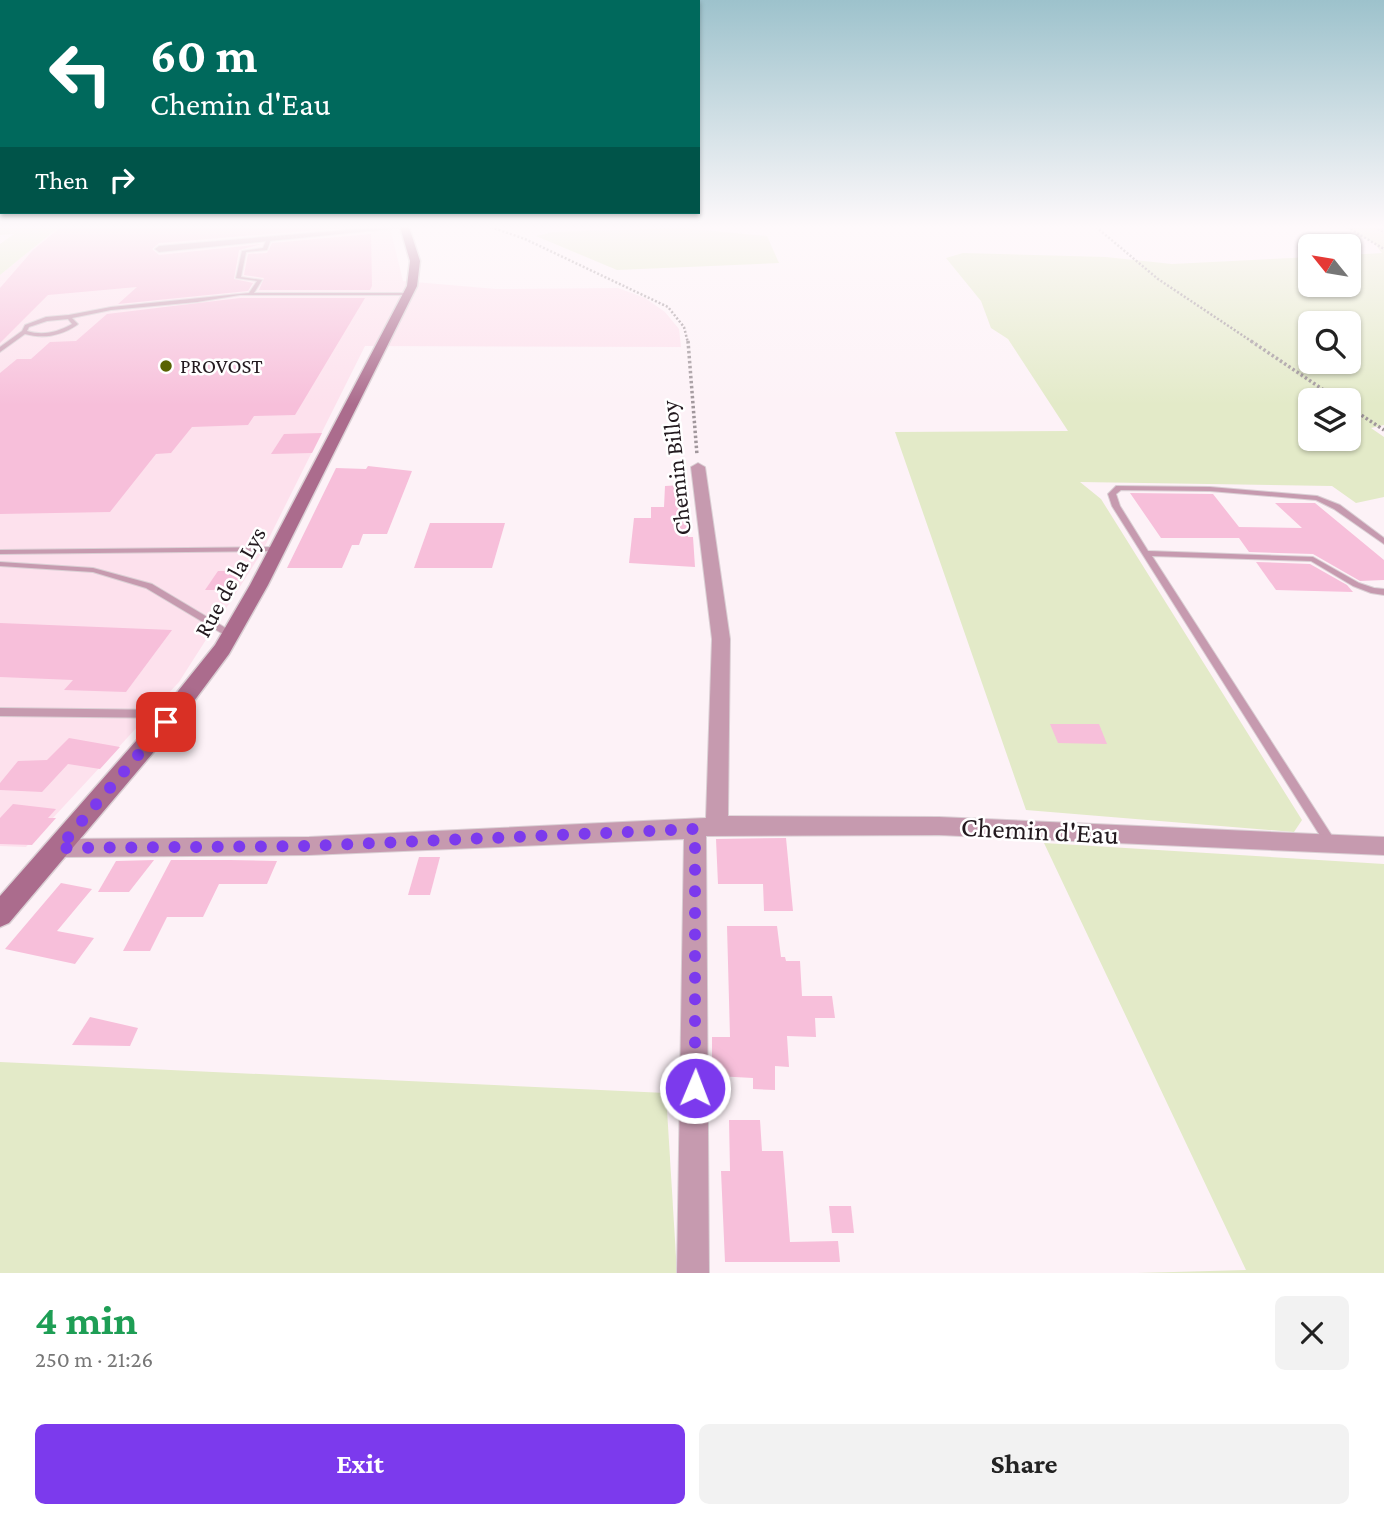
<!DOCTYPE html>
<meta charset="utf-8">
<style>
:root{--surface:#fff;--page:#f2f2f2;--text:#222;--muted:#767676;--accent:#7c3aed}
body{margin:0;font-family:"Crimson Pro",serif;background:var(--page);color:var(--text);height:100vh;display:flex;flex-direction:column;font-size:26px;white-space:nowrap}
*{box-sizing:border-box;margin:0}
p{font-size:23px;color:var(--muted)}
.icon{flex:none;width:38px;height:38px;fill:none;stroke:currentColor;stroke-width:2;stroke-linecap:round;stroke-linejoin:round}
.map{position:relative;height:1273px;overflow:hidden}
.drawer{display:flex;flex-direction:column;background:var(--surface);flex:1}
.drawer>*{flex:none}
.banner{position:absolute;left:0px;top:0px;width:700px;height:214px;box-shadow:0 2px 5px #0004;background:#00695c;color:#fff;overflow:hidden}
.needle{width:46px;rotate:300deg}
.tools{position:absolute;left:1298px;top:234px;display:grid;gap:14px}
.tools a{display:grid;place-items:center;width:63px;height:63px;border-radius:10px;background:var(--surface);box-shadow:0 2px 5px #0004;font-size:35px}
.pin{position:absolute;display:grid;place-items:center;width:60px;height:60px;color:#fff;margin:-30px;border-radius:14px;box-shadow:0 4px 10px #0006}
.me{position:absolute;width:77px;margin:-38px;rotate:1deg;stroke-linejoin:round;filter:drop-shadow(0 0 5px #0008)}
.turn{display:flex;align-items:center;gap:24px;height:147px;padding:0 35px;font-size:32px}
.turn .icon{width:91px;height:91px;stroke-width:2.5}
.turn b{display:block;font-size:49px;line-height:60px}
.then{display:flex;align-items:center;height:66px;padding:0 35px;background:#0003;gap:14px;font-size:26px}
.round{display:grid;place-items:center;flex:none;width:74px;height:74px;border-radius:10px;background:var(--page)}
.headline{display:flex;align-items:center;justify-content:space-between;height:119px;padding:0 35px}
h1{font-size:42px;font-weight:700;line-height:52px;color:#1e9e55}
.cta{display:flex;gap:14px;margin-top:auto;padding:14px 35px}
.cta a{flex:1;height:80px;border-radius:10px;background:var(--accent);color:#fff;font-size:28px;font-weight:700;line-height:80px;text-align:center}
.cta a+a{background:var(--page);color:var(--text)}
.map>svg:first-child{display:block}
.built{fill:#fde1ed}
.green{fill:#e3eac8;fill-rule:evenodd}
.building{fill:#f7bfda}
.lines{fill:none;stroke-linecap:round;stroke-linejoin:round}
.service-casing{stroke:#dacfd4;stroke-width:2}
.minor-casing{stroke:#dacfd4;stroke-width:2}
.secondary-casing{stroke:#dacfd4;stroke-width:3}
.path-far1{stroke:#a0969b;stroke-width:2.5;stroke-dasharray:2 2;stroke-linecap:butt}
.path{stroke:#a0969b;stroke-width:3.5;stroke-dasharray:2.5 2.5;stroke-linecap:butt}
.service{fill:#c69aaf;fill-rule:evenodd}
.minor{fill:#c69aaf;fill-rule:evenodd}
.secondary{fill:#ab6c8d;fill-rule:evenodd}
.route{stroke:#7c3aed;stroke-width:12;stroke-dasharray:0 21.6}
.poi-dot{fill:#586202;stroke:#fff;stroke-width:2.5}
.labels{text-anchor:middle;stroke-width:5;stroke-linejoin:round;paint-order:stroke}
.far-poi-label{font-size:21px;fill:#231a1f;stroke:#fff;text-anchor:start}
.street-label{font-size:24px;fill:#231a1f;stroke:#fff}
.near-street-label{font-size:28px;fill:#231a1f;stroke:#fff}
</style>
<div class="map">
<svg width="1384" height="1273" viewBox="0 0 1384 1273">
<rect width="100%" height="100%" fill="#fdf2f7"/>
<path class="built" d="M 59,227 L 390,227 L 403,281 L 496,289 L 618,288 L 645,298 L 665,312 L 679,329 L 681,347 L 365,346 L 262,552 L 179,682 L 26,847 L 0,846 L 0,275 Z"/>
<g class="green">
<path d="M 0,227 L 59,227 L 0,275 L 0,244 L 14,234 L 0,235 Z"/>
<path d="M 1345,227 L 1384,227 L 1384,425 L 1371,428 L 1384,437 L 1384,497 L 1356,503 L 1332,486 L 1080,482 L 1101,499 L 1302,820 L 1294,832 L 1026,810 L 895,432 L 1068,431 L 1008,339 L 991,328 L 981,301 L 946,258 L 963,253 L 1106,257 L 1172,264 L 1311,257 L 1311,285 L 1349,285 L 1349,255 L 1382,253 L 1375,244 ZM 1311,324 L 1349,324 L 1349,362 L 1311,362 ZM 1311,401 L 1349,401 L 1349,439 L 1311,439 Z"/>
<path d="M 681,228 L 767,236 L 779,263 L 617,270 L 536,236 L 553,232 Z"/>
<path d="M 1044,843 L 1384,864 L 1384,1273 L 1137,1273 L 1246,1270 Z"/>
<path d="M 0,1062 L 666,1093 L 677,1273 L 0,1273 Z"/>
</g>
<g class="building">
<path d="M 72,227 L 355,227 L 159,243 L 152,249 L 159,255 L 262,244 L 239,250 L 234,279 L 253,283 L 248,291 L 118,304 L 137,287 L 48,295 L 0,343 L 0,288 L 33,250 L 60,228 Z"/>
<path d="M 371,234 L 372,286 L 370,290 L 259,290 L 264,278 L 244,275 L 248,254 L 267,253 L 272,243 Z"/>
<path d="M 240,298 L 365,298 L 295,415 L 254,416 L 248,425 L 192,427 L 171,453 L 156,454 L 110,512 L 0,514 L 0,373 L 17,359 L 31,359 L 50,342 L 76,341 L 107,314 Z"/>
<path d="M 322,433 L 312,453 L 271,454 L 284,434 Z"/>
<path d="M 368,466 L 412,471 L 387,534 L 363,534 L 359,545 L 352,545 L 342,568 L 287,568 L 336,468 L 366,469 Z"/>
<path d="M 684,485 L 684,507 L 687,507 L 688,537 L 693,537 L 695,567 L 629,563 L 634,518 L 651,518 L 651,507 L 664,507 L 665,486 Z"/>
<path d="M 1130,493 L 1213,494 L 1239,527 L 1302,528 L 1275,503 L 1315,503 L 1384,560 L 1384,580 L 1360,581 L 1313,554 L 1249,552 L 1239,538 L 1161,538 Z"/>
<path d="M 430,523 L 505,523 L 492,568 L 414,568 Z"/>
<path d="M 1256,562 L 1310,564 L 1347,585 L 1353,592 L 1276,590 Z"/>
<path d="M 218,571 L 244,571 L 233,590 L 205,590 Z"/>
<path d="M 0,623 L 172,630 L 126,692 L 64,690 L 73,680 L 0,677 Z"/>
<path d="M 1050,724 L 1099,724 L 1107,744 L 1058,743 Z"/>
<path d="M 69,738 L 120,747 L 100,769 L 68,764 L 42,792 L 0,790 L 0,783 L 18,761 L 47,760 Z"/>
<path d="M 13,804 L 56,809 L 48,818 L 56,818 L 32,845 L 0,844 L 0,818 Z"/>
<path d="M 786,838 L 793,911 L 764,911 L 763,884 L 718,884 L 716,839 Z"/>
<path d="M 419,857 L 440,857 L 430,895 L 408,895 Z"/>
<path d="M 154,860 L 129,892 L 98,892 L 116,861 Z"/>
<path d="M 171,860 L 230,860 L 277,861 L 267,884 L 219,884 L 203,917 L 167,917 L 150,951 L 123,951 Z"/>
<path d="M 61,883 L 92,889 L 57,931 L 94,938 L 75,964 L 5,949 Z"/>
<path d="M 727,926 L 777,926 L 781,957 L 785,957 L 786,961 L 800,961 L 802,996 L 832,996 L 835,1018 L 815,1018 L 816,1037 L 787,1036 L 789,1067 L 775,1066 L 775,1090 L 753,1089 L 753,1078 L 716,1076 L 712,1064 L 712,1037 L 730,1037 Z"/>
<path d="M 90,1017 L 138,1028 L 130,1046 L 72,1045 Z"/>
<path d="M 729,1120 L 760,1120 L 762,1151 L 783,1151 L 790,1242 L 838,1241 L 840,1262 L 725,1262 L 721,1171 L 730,1171 Z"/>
<path d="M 829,1206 L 851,1206 L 854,1233 L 832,1233 Z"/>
</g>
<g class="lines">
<g class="service-casing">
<g id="service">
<path d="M 267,238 L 271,239 L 267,250 L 246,252 L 241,277 L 262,280 L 254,293 L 408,293 L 410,294 L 408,295 L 240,295 L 197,302 L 111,310 L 72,318 L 78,324 L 77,325 C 61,336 43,339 25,334 L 0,352 L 0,347 L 22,331 L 25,325 L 46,317 L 69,315 L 111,307 L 249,293 L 257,281 L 236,278 L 242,251 L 263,248 ZM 68,319 L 72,324 C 58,332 43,336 27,331 L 29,327 L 47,321 Z"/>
<path d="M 1116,486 L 1210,487 L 1317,496 L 1340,505 L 1384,538 L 1384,544 L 1334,509 L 1316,500 L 1210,491 L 1121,490 L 1116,494 L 1120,506 L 1148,551 L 1313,557 L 1359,583 L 1374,588 L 1384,589 L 1384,595 L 1371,593 L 1353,586 L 1311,561 L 1152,556 L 1334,839 L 1336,842 L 1334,845 L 1330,847 L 1326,845 L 1112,506 L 1108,494 Z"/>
<path d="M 278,547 L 282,549 L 281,551 L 0,554 L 0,550 Z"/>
<path d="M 0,562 L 93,568 L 152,584 L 234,633 L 235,635 L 231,638 L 228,637 L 146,588 L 93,572 L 0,566 Z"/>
<path d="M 0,708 L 170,710 L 173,712 L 175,714 L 173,716 L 170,718 L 0,716 Z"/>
</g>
</g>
<g class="minor-casing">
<g id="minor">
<path d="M 381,227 L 409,227 L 159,252 L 155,249 L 159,246 Z"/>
<path d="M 698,463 L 705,467 L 730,639 L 728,816 L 939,817 L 1384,837 L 1384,855 L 939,835 L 706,836 L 709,1273 L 677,1273 L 684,839 L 309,855 L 59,857 L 51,855 L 48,848 L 51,841 L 59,839 L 309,837 L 706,818 L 712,639 L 691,467 Z"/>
</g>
</g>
<g class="secondary-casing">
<path id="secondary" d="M 400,227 L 409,227 L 420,261 L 417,286 L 268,585 L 229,654 L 174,728 L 9,923 L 0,927 L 0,896 L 158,716 L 215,645 L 250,585 L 407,286 L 410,261 Z"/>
</g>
<g class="path-far1">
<path d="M 491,227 L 525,239 L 668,307 L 684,327 L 688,343"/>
<path d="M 1096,227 L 1158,279 L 1254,343"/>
<path d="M 1347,227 L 1384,249"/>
<path d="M 1374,227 L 1384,232"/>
</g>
<g class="path">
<path d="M 688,341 L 697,455"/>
<path d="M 1251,341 L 1340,401"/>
<path d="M 1349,407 L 1384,430"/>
</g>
<use href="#service" class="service"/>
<use href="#minor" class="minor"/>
<use href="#secondary" class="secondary"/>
</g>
<linearGradient id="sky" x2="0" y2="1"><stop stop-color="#9dc2cc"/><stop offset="0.56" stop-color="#fef9fb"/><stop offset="1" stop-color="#fef9fb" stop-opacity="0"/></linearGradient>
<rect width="1384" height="405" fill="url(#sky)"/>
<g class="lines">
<path class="route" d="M 166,722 L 59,848 L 309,846 L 695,829 L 695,1088"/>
</g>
<circle class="poi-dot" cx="166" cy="366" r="7"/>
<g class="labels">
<g class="far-poi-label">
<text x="180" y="373">PROVOST</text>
</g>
<g class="street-label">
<text transform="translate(676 468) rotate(-96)" y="8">Chemin Billoy</text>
<text transform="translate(230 582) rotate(-61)" y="8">Rue de la Lys</text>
</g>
<g class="near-street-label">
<text transform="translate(1040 830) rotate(3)" y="10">Chemin d'Eau</text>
</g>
</g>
</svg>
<div class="tools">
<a><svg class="needle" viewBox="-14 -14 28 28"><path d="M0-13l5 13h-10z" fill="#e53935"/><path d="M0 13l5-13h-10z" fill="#767676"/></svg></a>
<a><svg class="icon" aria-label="search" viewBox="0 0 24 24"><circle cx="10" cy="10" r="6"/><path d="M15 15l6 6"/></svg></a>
<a><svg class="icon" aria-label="layers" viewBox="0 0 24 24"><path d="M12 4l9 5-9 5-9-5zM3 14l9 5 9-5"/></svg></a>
</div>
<div class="pin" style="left:166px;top:722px;background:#d93025"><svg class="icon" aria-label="arrive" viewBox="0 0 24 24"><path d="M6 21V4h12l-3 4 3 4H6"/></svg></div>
<svg class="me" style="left:695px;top:1088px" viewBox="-20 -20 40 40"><circle r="17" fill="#7c3aed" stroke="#fff" stroke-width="3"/><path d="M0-11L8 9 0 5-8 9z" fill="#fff"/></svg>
<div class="banner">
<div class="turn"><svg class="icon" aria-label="left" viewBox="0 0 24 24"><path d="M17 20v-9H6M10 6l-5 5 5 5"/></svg><div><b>60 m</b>Chemin d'Eau</div></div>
<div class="then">Then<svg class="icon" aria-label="right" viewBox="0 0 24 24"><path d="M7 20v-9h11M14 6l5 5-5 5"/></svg></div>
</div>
</div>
<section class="drawer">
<div class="headline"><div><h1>4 min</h1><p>250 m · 21:26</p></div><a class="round"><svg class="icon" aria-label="close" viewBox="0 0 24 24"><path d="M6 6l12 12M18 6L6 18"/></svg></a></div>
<div class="cta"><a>Exit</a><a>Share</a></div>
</section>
